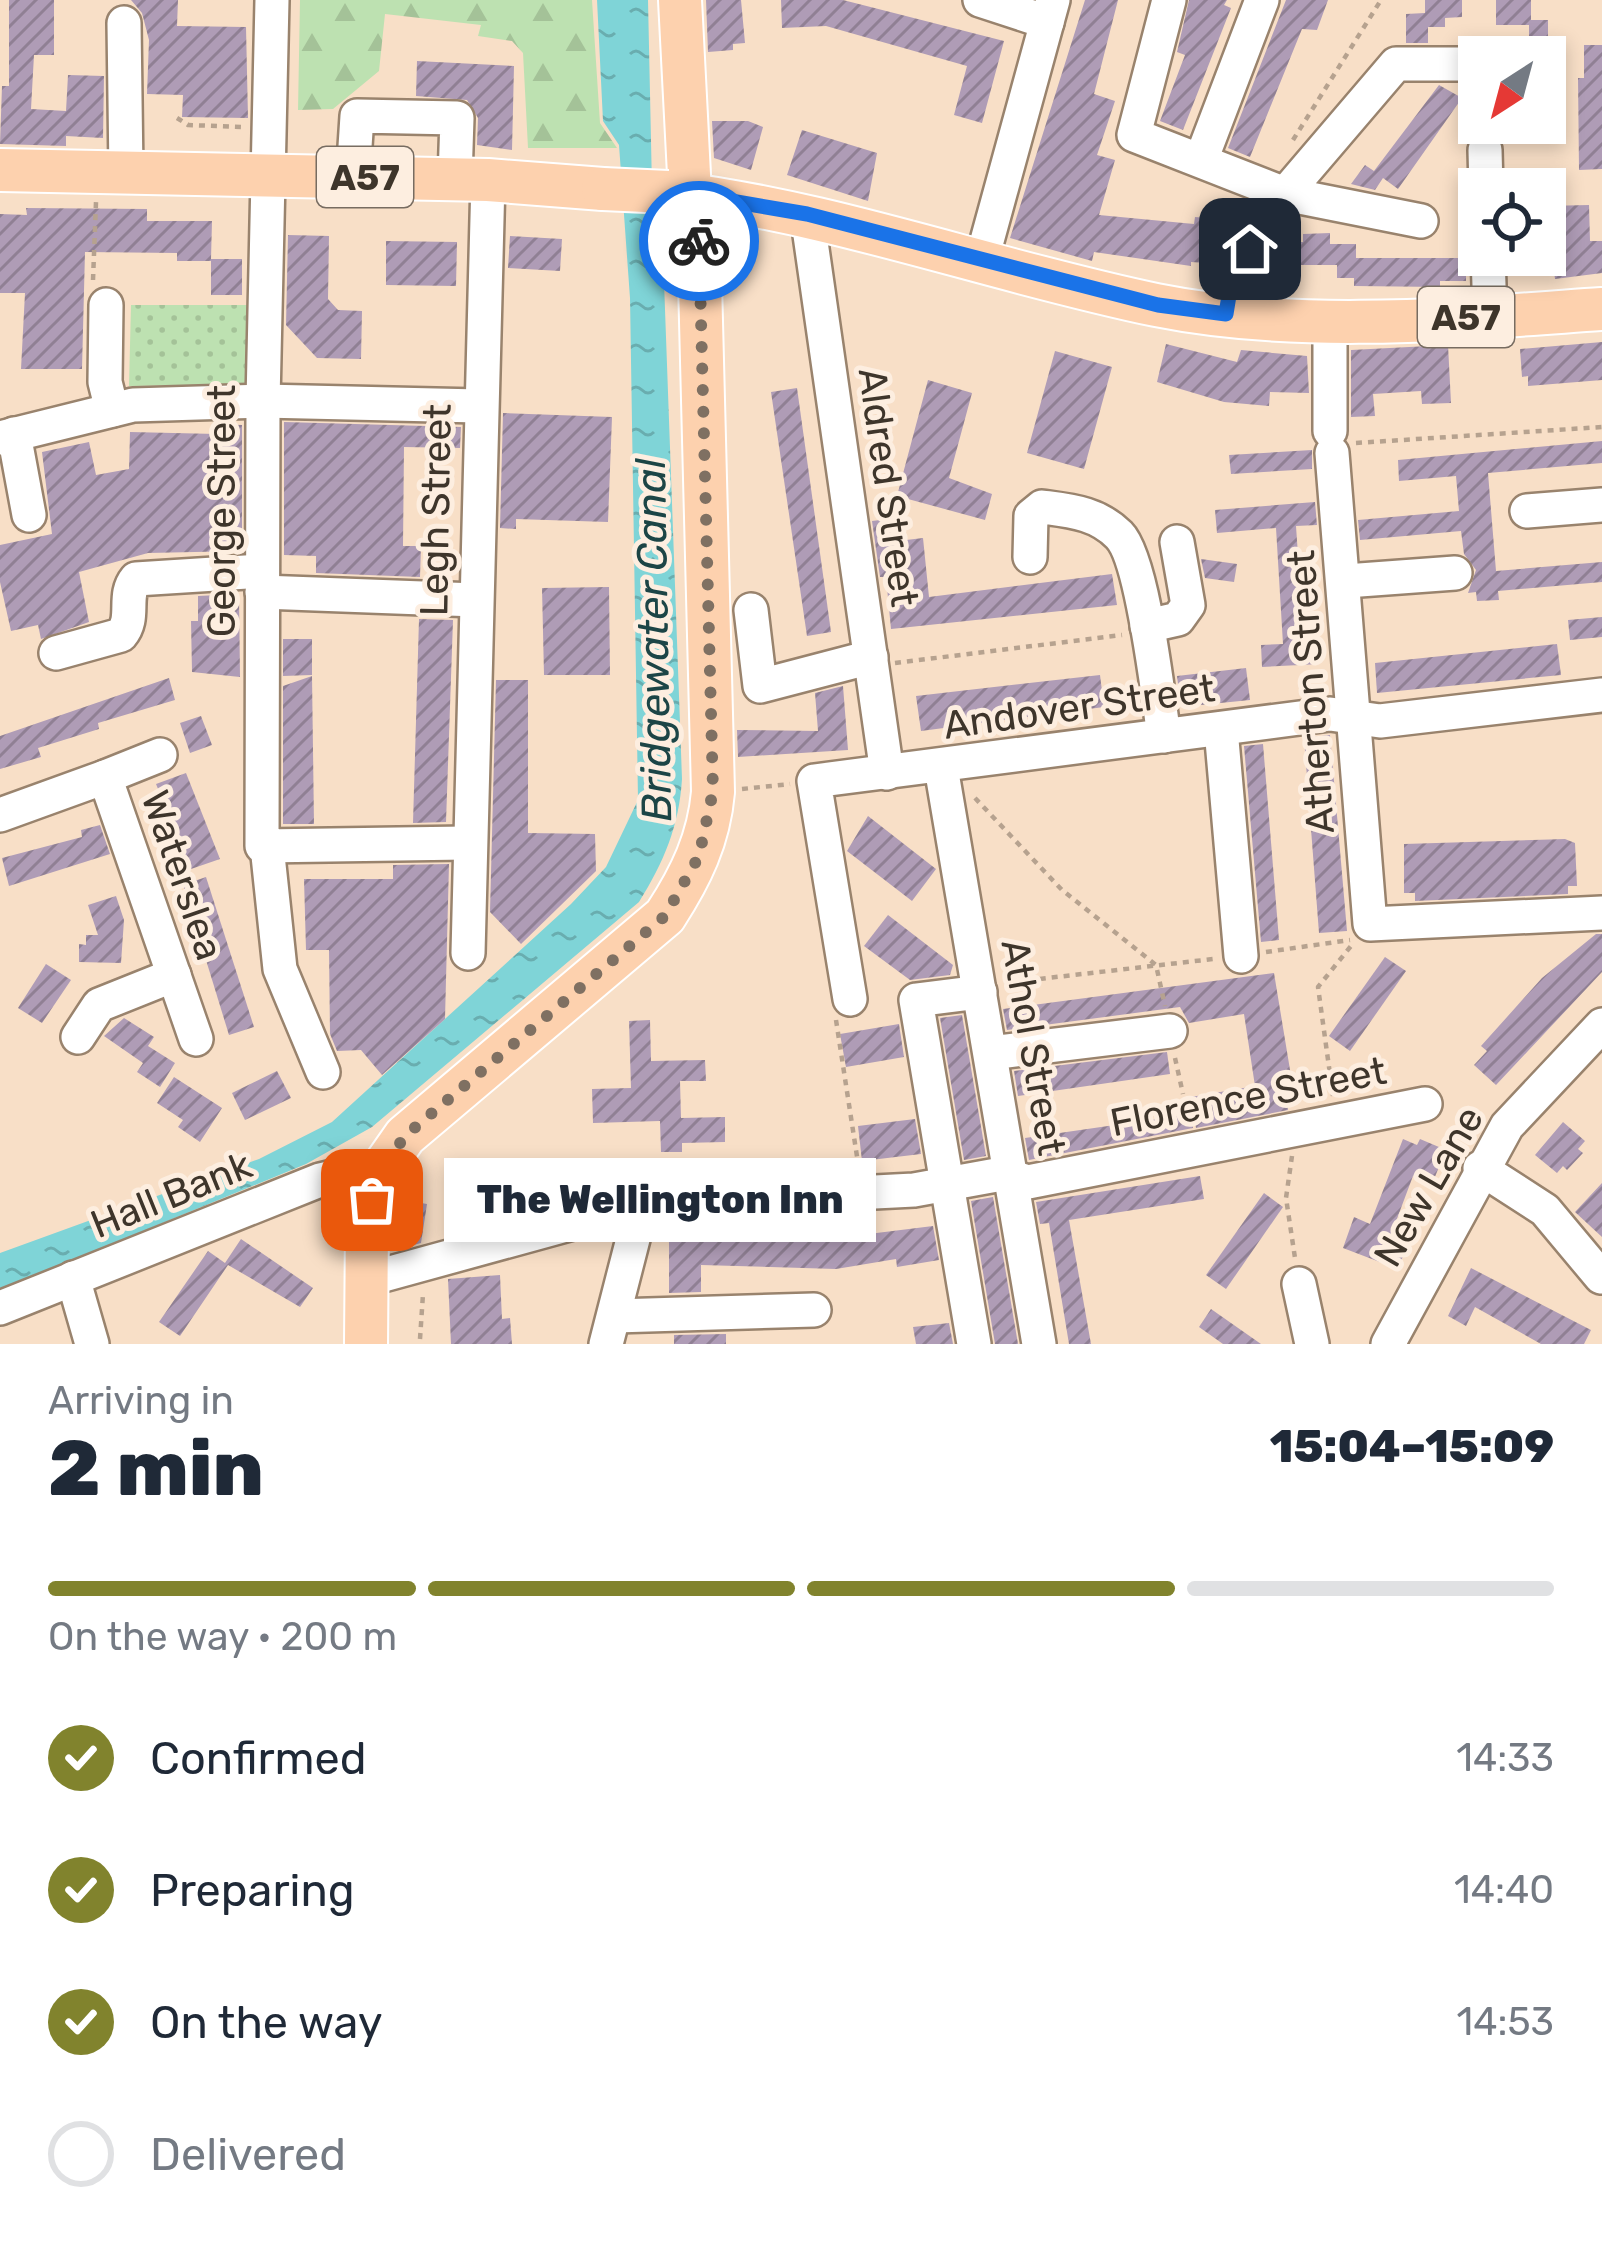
<!DOCTYPE html>
<html lang="en">
<head>
<meta charset="utf-8">
<style>
	body { margin:0; font-family:Rubik,sans-serif; background:#f6f6f7; color:#1f2937; height:100vh; display:flex; flex-direction:column; font-size:45px; white-space:nowrap }
	* { box-sizing:border-box; margin:0 }
	p { font-size:39px; color:#747a83 }
	.icon { flex:none; width:66px; height:66px; fill:none; stroke:currentColor; stroke-width:2; stroke-linecap:round; stroke-linejoin:round }
	.map { position:relative; height:1344px; overflow:hidden }
	.drawer { display:flex; flex-direction:column; background:#fff; flex:1 }
	.drawer>* { flex:none }
	.needle { width:78px; rotate:216deg }
	.buttons { position:absolute; left:1458px; top:36px; display:grid; gap:24px }
	.buttons a { display:grid; place-items:center; width:108px; height:108px; border-radius:0px; background:#fff; box-shadow:0 6px 18px #0003; font-size:60px }
	.pin { position:absolute; display:grid; place-items:center; width:102px; height:102px; color:#fff; margin:-51px; border-radius:24px; box-shadow:0 6px 18px #0006 }
	.courier { position:absolute; display:grid; place-items:center; width:120px; height:120px; margin:-60px; border:9px solid #1a73e8; border-radius:50%; background:#fff; color:#222; box-shadow:0 3px 15px #0007 }
	.bubble { position:absolute; height:84px; border-radius:0px; background:#fff; box-shadow:0 6px 18px #0003; font-size:39px; font-weight:800; line-height:84px; text-align:center }
	.headline em { font-style:normal; font-weight:800 }
	.headline div { display:flex; flex-direction:column-reverse }
	.headline { display:flex; align-items:center; justify-content:space-between; height:204px; padding:0 48px }
	h1 { font-size:78px; font-weight:800; line-height:90px }
	.bar { display:grid; grid-template-columns:repeat(4,1fr); gap:18px 12px; align-content:center; height:144px; padding:0 48px }
	.bar i { height:15px; border-radius:9px; background:#e0e1e3 }
	.bar .on { background:#81832d }
	.bar p { grid-column:span 4 }
	ol { padding:0 48px; list-style:none }
	li { display:flex; align-items:center; gap:36px; height:132px }
	li p { margin-inline-start:auto }
	li .icon { padding:12px; border-radius:50%; background:#81832d; color:#fff; stroke-width:4 }
	li:last-child { color:#747a83 }
	li i { width:66px; height:66px; border:6px solid #e0e1e3; border-radius:50% }
	.map>svg:first-child { display:block }
</style>
</head>
<body>
<div class="map">
<svg width="1602" height="1344" viewBox="0 0 1602 1344">
	<defs>
		<pattern id="grass-dots" width="8" height="8" patternUnits="userSpaceOnUse" patternTransform="scale(3)"><rect width="8" height="8" fill="#bde1b1"/><path d="M2 2h.1M6 6h.1" fill="none" stroke="#a4c298" stroke-width="1.8" stroke-linecap="round"/></pattern>
		<pattern id="forest-firs" width="22" height="20" patternUnits="userSpaceOnUse" patternTransform="scale(3)"><rect width="22" height="20" fill="#bde1b1"/><path d="M5 1l3.5 6h-7zM16 11l3.5 6h-7z" fill="#a4c298"/></pattern>
		<pattern id="water-ripples" width="26" height="14" patternUnits="userSpaceOnUse" patternTransform="scale(3)"><rect width="26" height="14" fill="#7fd4d7"/><path d="M2 4q2-2 4 0t4 0M15 11q2-2 4 0t4 0" fill="none" stroke="#69adaf"/></pattern>
		<pattern id="building-hatch" width="6" height="6" patternUnits="userSpaceOnUse" patternTransform="scale(3)"><rect width="6" height="6" fill="#af9cb6"/><path d="M-1 1l2-2M0 6l6-6M5 7l2-2" fill="none" stroke="#908094"/></pattern>
	</defs>
	<rect width="100%" height="100%" fill="#f8dfc7"/>
	<polygon fill="url(#grass-dots)" points="131,305 251,305 246,385 129,386"/>
	<polygon fill="url(#forest-firs)" points="300,0 592,0 600,123 617,148 528,148 523,53 512,41 478,36 481,25 385,14 379,71 333,109 298,110"/>
	<path fill="url(#water-ripples)" d="M597 0H648L653 234 663 254 682 779C679 826 664 862 639 902L372 1127 306 1164 0 1290V1253L259 1159 332 1122 571 904 606 867 638 800 630 298 619 145 603 121Z"/>
	<g fill="url(#building-hatch)">
		<polygon points="9,0 54,0 54,55 34,55 31,109 66,111 68,75 104,76 103,138 66,136 66,146 0,144 2,86 9,86"/>
		<polygon points="131,0 178,0 177,26 246,27 248,118 182,117 183,95 147,94 149,40 142,13"/>
		<polygon points="706,0 741,0 745,43 733,44 733,50 708,52"/>
		<polygon points="781,0 843,0 1004,41 982,123 954,115 967,66 826,26 782,28"/>
		<polygon points="1085,0 1118,0 1094,94 1115,101 1097,155 1115,160 1099,215 1194,224 1195,217 1220,219 1217,256 1207,255 1206,263 1191,262 1191,266 1094,252 1092,261 1010,238"/>
		<polygon points="1189,0 1227,0 1224,5 1231,8 1183,130 1160,121 1185,55 1177,52"/>
		<polygon points="1286,0 1328,0 1317,30 1302,29 1250,157 1228,148"/>
		<polygon points="1425,0 1462,0 1462,17 1445,18 1445,27 1428,27 1428,43 1406,43 1406,14 1425,13"/>
		<polygon points="1496,0 1531,0 1531,20 1548,20 1548,48 1529,48 1529,25 1496,25"/>
		<polygon points="1584,45 1602,45 1602,169 1579,170 1578,78 1584,78"/>
		<polygon points="417,61 514,66 512,150 477,145 478,118 467,100 416,96"/>
		<polygon points="1439,85 1462,98 1398,189 1383,178 1375,190 1351,184 1365,165 1374,171"/>
		<polygon points="712,121 748,121 763,127 751,170 714,158"/>
		<polygon points="802,130 877,153 868,201 787,175"/>
		<polygon points="1589,205 1590,241 1602,241 1602,273 1555,279 1554,271 1510,272 1509,255 1545,255 1545,206"/>
		<polygon points="26,208 147,209 147,221 212,221 211,259 242,259 242,295 211,295 211,261 177,261 177,253 85,252 82,369 21,369 25,293 0,293 0,214 27,215"/>
		<polygon points="1330,233 1330,244 1356,244 1356,258 1466,258 1466,281 1440,281 1440,287 1354,286 1354,278 1337,278 1337,265 1280,265 1280,242 1303,242 1303,234"/>
		<polygon points="288,235 329,236 328,299 338,310 362,311 361,359 317,358 286,325"/>
		<polygon points="510,236 562,239 560,271 508,268"/>
		<polygon points="386,241 457,242 456,286 386,285"/>
		<polygon points="1602,342 1602,380 1528,386 1528,376 1522,377 1520,349"/>
		<polygon points="1166,344 1237,362 1241,350 1307,356 1309,393 1270,392 1269,406 1224,402 1157,382"/>
		<polygon points="1448,345 1451,403 1422,404 1421,391 1373,394 1375,416 1351,417 1351,350"/>
		<polygon points="1055,351 1112,367 1084,469 1027,453"/>
		<polygon points="928,380 972,393 949,478 992,494 985,520 897,496"/>
		<polygon points="797,388 831,632 807,636 771,392"/>
		<polygon points="503,413 612,417 608,522 516,519 516,529 500,528"/>
		<polygon points="284,422 461,427 460,448 404,447 403,546 421,546 420,577 316,573 316,556 284,555"/>
		<polygon points="217,424 242,425 242,551 148,553 79,572 89,622 41,639 38,625 11,631 0,582 0,545 52,534 42,452 89,442 96,475 129,469 130,432 217,434"/>
		<polygon points="1602,441 1602,463 1488,473 1496,571 1602,562 1602,582 1498,591 1499,600 1477,601 1476,592 1468,593 1476,570 1464,554 1461,531 1360,540 1358,520 1459,511 1456,476 1399,481 1398,460"/>
		<polygon points="1312,450 1312,469 1231,474 1229,455"/>
		<polygon points="1315,502 1317,525 1296,526 1304,643 1318,642 1319,664 1262,667 1261,645 1283,644 1276,528 1217,533 1215,510"/>
		<polygon points="904,517 906,540 923,538 929,597 1112,574 1117,605 891,629 886,577 880,577 872,521"/>
		<polygon points="1201,559 1237,564 1234,582 1205,578"/>
		<polygon points="609,587 610,675 544,675 542,588"/>
		<polygon points="239,594 240,677 192,672 191,621 198,621 198,596"/>
		<polygon points="1602,617 1602,637 1570,640 1568,620"/>
		<polygon points="419,619 453,620 446,822 413,823"/>
		<polygon points="283,639 312,639 312,675 283,676"/>
		<polygon points="1557,644 1561,675 1377,693 1375,663"/>
		<polygon points="1246,668 1250,700 1181,707 1177,676"/>
		<polygon points="1100,675 1104,707 921,731 916,696"/>
		<polygon points="312,676 314,824 283,824 283,686"/>
		<polygon points="169,678 175,700 98,723 99,729 38,748 41,757 0,769 0,736"/>
		<polygon points="496,680 528,680 528,833 595,834 596,871 521,944 490,912"/>
		<polygon points="843,686 848,750 738,757 737,730 818,731 815,693"/>
		<polygon points="201,716 212,745 190,753 180,723"/>
		<polygon points="1330,735 1347,931 1319,933 1304,738"/>
		<polygon points="1263,744 1279,940 1261,942 1244,746"/>
		<polygon points="186,773 220,859 191,869 156,784"/>
		<polygon points="868,816 936,869 912,901 847,851"/>
		<polygon points="100,825 110,854 9,886 2,858 82,837 81,830"/>
		<polygon points="1565,839 1575,843 1577,886 1568,886 1568,894 1415,901 1415,893 1404,893 1404,844"/>
		<polygon points="449,864 445,1019 382,1075 361,1050 337,1051 330,1034 329,950 306,950 304,879 393,879 393,865"/>
		<polygon points="206,877 254,1027 229,1035 183,885"/>
		<polygon points="116,896 124,920 121,963 79,962 79,944 86,945 86,935 98,935 88,905"/>
		<polygon points="888,915 953,965 950,975 910,980 864,946"/>
		<polygon points="1596,934 1602,934 1602,972 1496,1085 1474,1065 1487,1051 1481,1046 1542,978"/>
		<polygon points="1385,957 1406,971 1350,1051 1329,1036"/>
		<polygon points="46,964 71,980 42,1023 18,1008"/>
		<polygon points="1274,973 1294,1094 1286,1096 1288,1110 1196,1128 1191,1097 1255,1086 1244,1014 1189,1023 1180,1007 1007,1030 1003,1009"/>
		<polygon points="962,1015 986,1156 964,1160 940,1018"/>
		<polygon points="124,1018 154,1037 148,1046 175,1063 160,1087 137,1072 143,1063 104,1036"/>
		<polygon points="650,1020 651,1061 705,1060 706,1081 680,1081 681,1118 725,1117 725,1142 682,1143 682,1152 661,1152 660,1121 593,1123 592,1089 631,1088 629,1021"/>
		<polygon points="899,1024 904,1057 846,1067 840,1034"/>
		<polygon points="1167,1052 1170,1074 1018,1096 1014,1071"/>
		<polygon points="277,1071 291,1098 245,1120 232,1093"/>
		<polygon points="174,1077 222,1108 200,1142 178,1127 183,1120 157,1103"/>
		<polygon points="1191,1114 1193,1128 1029,1160 1025,1138"/>
		<polygon points="915,1119 921,1154 862,1161 858,1126"/>
		<polygon points="1563,1122 1585,1141 1578,1149 1583,1153 1567,1170 1563,1166 1557,1173 1535,1155"/>
		<polygon points="1403,1139 1417,1145 1420,1139 1446,1150 1432,1184 1413,1176 1392,1232 1410,1238 1398,1269 1343,1248 1354,1217 1370,1224"/>
		<polygon points="550,1173 558,1200 478,1223 470,1196"/>
		<polygon points="1200,1176 1204,1199 1069,1220 1091,1344 1069,1344 1049,1223 1040,1224 1036,1202"/>
		<polygon points="1602,1183 1602,1237 1575,1212"/>
		<polygon points="1264,1193 1283,1207 1226,1289 1206,1275"/>
		<polygon points="993,1197 1018,1344 995,1344 971,1201"/>
		<polygon points="398,1199 427,1204 421,1243 395,1250"/>
		<polygon points="701,1222 701,1235 804,1235 804,1242 933,1226 939,1260 897,1267 896,1259 836,1269 701,1265 701,1292 669,1293 669,1224"/>
		<polygon points="241,1239 313,1288 300,1307 228,1265 180,1336 159,1322 208,1251 225,1263"/>
		<polygon points="1471,1268 1591,1330 1584,1344 1541,1344 1475,1307 1466,1326 1448,1316"/>
		<polygon points="500,1275 502,1319 510,1318 512,1344 451,1344 448,1279"/>
		<polygon points="1211,1309 1261,1344 1223,1344 1199,1327"/>
		<polygon points="949,1323 953,1344 916,1344 913,1327"/>
		<polygon points="726,1334 726,1344 674,1344 674,1335"/>
	</g>
	<g fill="none" stroke-linecap="round" stroke-linejoin="round">
		<defs>
			<g id="minor">
				<polyline points="272,0 263,401 262,846 466,843"/>
				<polyline points="980,0 1047,22"/>
				<polyline points="1169,0 1134,135 1285,194 1232,276 1226,314"/>
				<polyline points="124,23 126,174"/>
				<polyline points="1485,150 1486,189"/>
				<polyline points="1201,160 1262,0"/>
				<polyline points="353,177 357,116 457,118 455,179"/>
				<polyline points="807,214 887,773"/>
				<polyline points="1421,221 1285,194 1396,64 1479,64"/>
				<polyline points="1488,255 1490,316"/>
				<polyline points="982,259 1053,0"/>
				<polyline points="106,305 105,382 112,410"/>
				<polyline points="1330,318 1330,431"/>
				<polyline points="14,434 29,515"/>
				<polyline points="0,438 133,405 263,401 479,406"/>
				<polyline points="1332,453 1370,924 1602,913"/>
				<polyline points="1527,511 1602,505"/>
				<path d="M1030 557 1031 516 1042 507C1072 511 1097 513 1119 535 1143 559 1158 697 1164 736"/>
				<polyline points="1346,581 1455,573"/>
				<polyline points="262,592 476,600"/>
				<polyline points="751,610 760,686 871,657"/>
				<polyline points="1147,626 1178,619 1188,605 1177,542"/>
				<path d="M56 653 121 635C136 618 122 596 136 579L262 571"/>
				<polyline points="1221,729 1241,956"/>
				<polyline points="941,767 1039,1344"/>
				<polyline points="105,777 160,755"/>
				<polyline points="0,815 105,777 196,1039"/>
				<polyline points="267,846 280,969 323,1072"/>
				<polyline points="468,953 488,180"/>
				<polyline points="850,999 814,781 1330,714 1380,721 1602,695"/>
				<polyline points="78,1037 99,1005 174,975"/>
				<polyline points="991,1053 1170,1031"/>
				<polyline points="1480,1168 1545,1210 1601,1277"/>
				<polyline points="73,1278 92,1344"/>
				<polyline points="365,1280 642,1204 914,1190 1002,1174 1028,1182 1425,1104"/>
				<polyline points="1299,1284 1312,1344"/>
				<polyline points="0,1308 320,1180 354,1172 377,1176"/>
				<polyline points="615,1316 814,1310"/>
				<polyline points="606,1344 642,1204"/>
				<polyline points="974,1344 916,1000 980,992"/>
				<polyline points="1388,1344 1507,1126 1602,1025"/>
			</g>
			<g id="major">
				<polyline points="0,170 488,180 603,189"/>
				<path d="M668 192C835 212 992 271 1156 305 1300 334 1457 319 1602 309"/>
				<path d="M366 1344 367 1224 377 1176 405 1136 665 916C691 876 709 839 713 792L699 243 690 194 680 0"/>
			</g>
		</defs>
		<use href="#minor" stroke="#99836d" stroke-width="38"/>
		<use href="#major" stroke="#fff" stroke-width="46"/>
		<g stroke="#b6a28f" stroke-width="4.5" stroke-dasharray="6 6" stroke-linecap="butt">
			<polyline points="177,118 188,125 243,127"/>
			<polyline points="1293,140 1381,0"/>
			<polyline points="93,280 96,202"/>
			<polyline points="1356,443 1602,427"/>
			<polyline points="895,663 1122,635"/>
			<polyline points="742,789 790,784"/>
			<polyline points="975,798 1062,890 1156,965 1165,1006"/>
			<polyline points="1266,952 1350,940"/>
			<polyline points="1004,983 1213,959"/>
			<polyline points="836,1020 858,1163"/>
			<polyline points="1175,1058 1183,1094"/>
			<polyline points="1333,1096 1318,987 1351,946"/>
			<polyline points="1292,1156 1286,1198 1295,1258"/>
			<polyline points="420,1339 423,1294"/>
		</g>
		<use href="#minor" stroke="#fff" stroke-width="33"/>
		<use href="#major" stroke="#fdd1ae" stroke-width="42"/>
		<defs>
			<polyline id="major-bridge" points="603,189 668,192"/>
		</defs>
		<use href="#major-bridge" stroke="#fff" stroke-width="46" stroke-linecap="butt"/>
		<use href="#major-bridge" stroke="#fdd1ae" stroke-width="42"/>
	</g>
	<g fill="none" stroke-linecap="round" stroke-linejoin="round">
		<polyline stroke="#7f7062" stroke-width="12" stroke-dasharray="0 21.6" points="372,1200 377,1176 405,1136 665,916 699,856 713,791 699,241"/>
		<polyline stroke="#1a73e8" stroke-width="15" points="699,241 690,194 807,214 1158,305 1226,314 1232,277 1250,249"/>
	</g>
	<g text-anchor="middle" stroke-width="10" stroke-linejoin="round" paint-order="stroke">
		<g fill="#fdeee0" stroke="#776c61" stroke-width="3">
			<rect x="317" y="147" width="96" height="60" rx="9"/>
			<rect x="1418" y="287" width="96" height="60" rx="9"/>
		</g>
		<g font-size="36" font-weight="bold" fill="#3e352b">
			<text x="365" y="190">A57</text>
			<text x="1466" y="330">A57</text>
		</g>
		<g font-size="39" fill="#3e352b" stroke="#fdeee0">
			<text transform="translate(889 487) rotate(82)" y="14">Aldred Street</text>
			<text transform="translate(435 510) rotate(-89)" y="14">Legh Street</text>
			<text transform="translate(221 511) rotate(-90)" y="14">George Street</text>
			<text transform="translate(1310 692) rotate(-94)" y="14">Atherton Street</text>
			<text transform="translate(1079 706) rotate(-8)" y="14">Andover Street</text>
			<text transform="translate(183 875) rotate(71)" y="14">Waterslea</text>
			<text transform="translate(1034 1047) rotate(80)" y="14">Athol Street</text>
			<text transform="translate(1248 1096) rotate(-11)" y="14">Florence Street</text>
			<text transform="translate(1428 1186) rotate(-60)" y="14">New Lane</text>
			<text transform="translate(171 1194) rotate(-22)" y="14">Hall Bank</text>
		</g>
		<g font-size="42" font-style="italic" fill="#1c4546" stroke="#fdeee0">
			<text transform="translate(653 640) rotate(-91)" y="15">Bridgewater Canal</text>
		</g>
	</g>
</svg>
<div class="buttons">
<a><svg class="needle" viewBox="-14 -14 28 28"><path d="M0-13l5 13h-10z" fill="#e53935"/><path d="M0 13l5-13h-10z" fill="#747a83"/></svg></a>
<a><svg class="icon" aria-label="locate" viewBox="0 0 24 24"><circle cx="12" cy="12" r="6"/><path d="M12 2v4M12 18v4M2 12h4M18 12h4"/></svg></a>
</div>
<div class="pin" style="left:372px;top:1200px;background:#ea580c"><svg class="icon" aria-label="bag" viewBox="0 0 24 24"><path d="M5 8h14l-1 12H6zM9 8a3 3 0 0 1 6 0"/></svg></div>
<div class="pin" style="left:1250px;top:249px;background:#1f2937"><svg class="icon" aria-label="home" viewBox="0 0 24 24"><path d="M3 11l9-7 9 7M6 9v11h12V9"/></svg></div>
<div class="courier" style="left:699px;top:241px"><svg class="icon" aria-label="bike" viewBox="0 0 24 24"><circle cx="6" cy="16" r="4"/><circle cx="18" cy="16" r="4"/><path d="M6 16l4-8h5l3 8M10 8l3 8H6M13 5h3"/></svg></div>
<div class="bubble" style="left:444px;top:1158px;width:432px">The Wellington Inn</div>
</div>
<section class="drawer">
<div class="headline"><div><h1>2 min</h1><p>Arriving in</p></div><em>15:04–15:09</em></div>
<div class="bar"><i class="on"></i><i class="on"></i><i class="on"></i><i></i><p>On the way · 200 m</p></div>
<ol>
<li><svg class="icon" aria-label="check" viewBox="0 0 24 24"><path d="M5 12l5 5 9-10"/></svg>Confirmed<p>14:33</p></li>
<li><svg class="icon" aria-label="check" viewBox="0 0 24 24"><path d="M5 12l5 5 9-10"/></svg>Preparing<p>14:40</p></li>
<li><svg class="icon" aria-label="check" viewBox="0 0 24 24"><path d="M5 12l5 5 9-10"/></svg>On the way<p>14:53</p></li>
<li><i></i>Delivered</li>
</ol>
</section>
</body>
</html>
